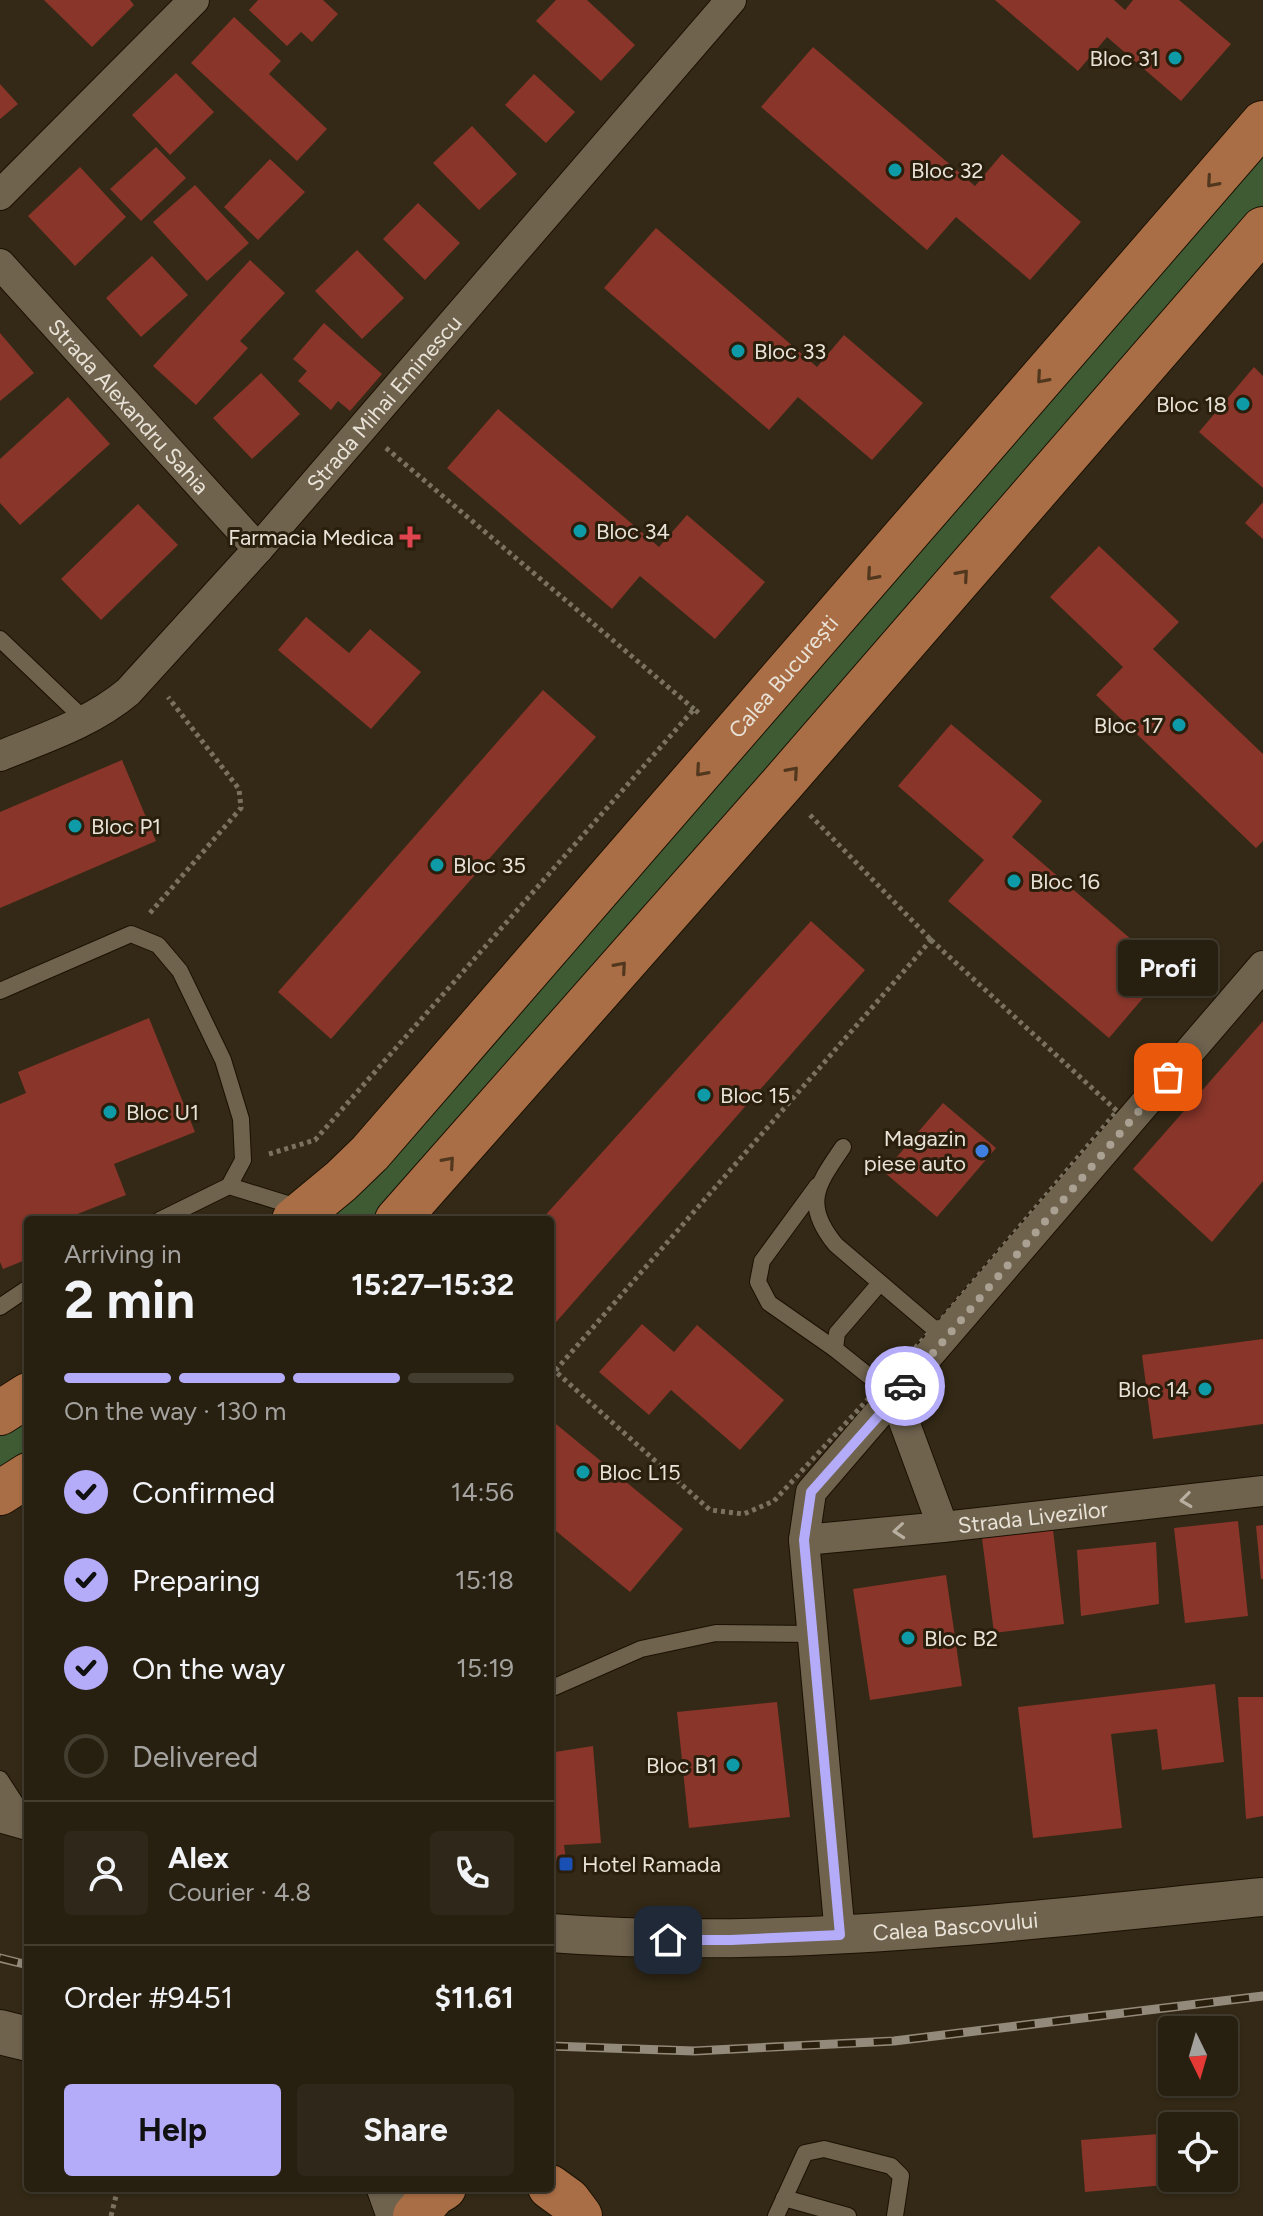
<!DOCTYPE html>
<html lang="en">
<head>
<meta charset="utf-8">
<style>
	body { margin:0; font-family:Figtree,sans-serif; background:#2f2719; color:#f1f3f6; height:100vh; display:flex; flex-direction:column; font-size:30px; white-space:nowrap }
	* { box-sizing:border-box; margin:0 }
	p { font-size:26px; color:#a4a29f }
	.icon { flex:none; width:44px; height:44px; fill:none; stroke:currentColor; stroke-width:2; stroke-linecap:round; stroke-linejoin:round }
	.map { position:relative; flex:1; overflow:hidden }
	.drawer { position:absolute; left:24px; top:1216px; width:530px; height:976px; display:flex; flex-direction:column; background:#271f10; border-radius:8px; box-shadow:0 2px 6px #0004,0 0 0 2px #433d30 }
	.drawer>* { flex:none }
	.needle { width:52px; rotate:175deg }
	.fabs { position:absolute; left:1158px; top:2016px; display:grid; gap:16px }
	.fabs a { display:grid; place-items:center; width:80px; height:80px; border-radius:8px; background:#271f10; box-shadow:0 2px 6px #0004,0 0 0 2px #433d30; font-size:40px }
	.pin { position:absolute; display:grid; place-items:center; width:68px; height:68px; color:#fff; margin:-34px; border-radius:16px; box-shadow:0 4px 12px #0006 }
	.courier { position:absolute; display:grid; place-items:center; width:80px; height:80px; margin:-40px; border:6px solid #b4acf9; border-radius:50%; background:#fff; color:#222; box-shadow:0 2px 10px #0007 }
	.bubble { position:absolute; height:56px; border-radius:8px; background:#271f10; box-shadow:0 2px 6px #0004,0 0 0 2px #433d30; font-size:26px; font-weight:700; line-height:56px; text-align:center }
	.overview em { font-style:normal; font-weight:700 }
	.overview div { display:flex; flex-direction:column-reverse }
	.overview { display:flex; align-items:center; justify-content:space-between; height:136px; padding:0 40px }
	h1 { font-size:52px; font-weight:700; line-height:60px }
	.bar { display:grid; grid-template-columns:repeat(4,1fr); gap:12px 8px; align-content:center; height:96px; padding:0 40px }
	.bar i { height:10px; border-radius:6px; background:#433d30 }
	.bar .on { background:#b4acf9 }
	.bar p { grid-column:span 4 }
	.line { display:flex; align-items:center; gap:20px; padding:0 40px; border-top:2px solid #433d30 }
	.line div { flex:1 }
	.round { display:grid; place-items:center; flex:none; width:84px; height:84px; border-radius:8px; background:#2f2719 }
	ol { padding:0 40px; list-style:none }
	li { display:flex; align-items:center; gap:24px; height:88px }
	li p { margin-inline-start:auto }
	li .icon { padding:8px; border-radius:50%; background:#b4acf9; color:#111; stroke-width:4 }
	li:last-child { color:#a4a29f }
	li i { width:44px; height:44px; border:4px solid #433d30; border-radius:50% }
	.cta { display:flex; gap:16px; margin-top:auto; padding:16px 40px }
	.cta a { flex:1; height:92px; border-radius:8px; background:#b4acf9; color:#111; font-size:32px; font-weight:700; line-height:92px; text-align:center }
	.cta a+a { background:#2f2719; color:#f1f3f6 }
	.map>svg:first-child { display:block }
</style>
</head>
<body>
<div class="map">
<svg width="1263" height="2216" viewBox="0 0 1263 2216">
	<rect width="100%" height="100%" fill="#342916"/>
	<g fill="#3e5b34">
		<polygon points="1263,122 1263,229 397,1220 294,1220"/>
		<polygon points="28,1394 28,1475 0,1493 0,1412"/>
	</g>
	<g fill="#89352a">
		<polygon points="44,0 130,0 134,5 92,47"/>
		<polygon points="258,0 323,0 338,14 312,42 301,32 287,46 249,10"/>
		<polygon points="556,0 587,0 635,45 601,81 536,21"/>
		<polygon points="995,0 1114,0 1125,10 1133,0 1179,0 1231,44 1181,101 1107,37 1078,71"/>
		<polygon points="234,17 281,61 269,74 327,129 297,161 191,63"/>
		<polygon points="813,47 975,186 1002,154 1081,222 1030,280 956,217 927,250 761,107"/>
		<polygon points="176,73 214,112 170,155 132,115"/>
		<polygon points="534,74 575,112 546,143 505,105"/>
		<polygon points="0,84 18,104 0,119"/>
		<polygon points="472,126 517,174 479,210 433,163"/>
		<polygon points="156,147 186,178 141,221 110,189"/>
		<polygon points="270,159 305,192 258,240 224,207"/>
		<polygon points="80,167 126,217 75,266 28,216"/>
		<polygon points="195,185 249,243 207,281 153,222"/>
		<polygon points="418,203 460,243 425,280 383,239"/>
		<polygon points="656,228 817,367 844,335 923,403 872,460 798,397 769,430 604,288"/>
		<polygon points="357,250 404,298 362,339 315,291"/>
		<polygon points="152,256 188,295 141,337 106,298"/>
		<polygon points="250,260 285,293 240,341 248,348 196,405 153,366"/>
		<polygon points="324,323 382,374 350,411 338,401 331,410 298,381 307,371 293,359"/>
		<polygon points="0,333 34,373 0,401"/>
		<polygon points="1254,367 1263,376 1263,488 1199,432"/>
		<polygon points="261,373 300,414 252,459 213,418"/>
		<polygon points="68,397 110,444 20,525 0,503 0,459"/>
		<polygon points="498,409 659,547 687,515 765,582 715,639 640,576 612,609 447,468"/>
		<polygon points="1263,502 1263,539 1245,523"/>
		<polygon points="138,504 178,545 101,620 61,579"/>
		<polygon points="1099,546 1179,622 1153,649 1263,754 1263,841 1256,848 1096,695 1123,667 1050,597"/>
		<polygon points="306,617 349,653 370,629 421,672 371,729 278,650"/>
		<polygon points="543,690 596,737 331,1039 278,992"/>
		<polygon points="951,724 1042,801 1012,837 1167,970 1109,1038 948,901 984,860 898,786"/>
		<polygon points="122,760 156,841 0,908 0,812"/>
		<polygon points="811,921 865,970 550,1329 550,1220 541,1220"/>
		<polygon points="149,1018 195,1132 114,1164 126,1195 62,1220 28,1220 28,1259 3,1269 0,1262 0,1104 26,1093 18,1072"/>
		<polygon points="1263,1021 1263,1181 1212,1242 1133,1169"/>
		<polygon points="943,1103 996,1148 937,1217 884,1172"/>
		<polygon points="642,1324 674,1352 697,1325 784,1400 740,1450 671,1390 649,1415 599,1372"/>
		<polygon points="1263,1339 1263,1424 1153,1439 1142,1355"/>
		<polygon points="550,1419 683,1529 630,1592 550,1526"/>
		<polygon points="1052,1521 1064,1624 994,1633 981,1530"/>
		<polygon points="1238,1521 1248,1616 1185,1623 1174,1528"/>
		<polygon points="1263,1525 1263,1579 1261,1579 1256,1526"/>
		<polygon points="1156,1542 1159,1604 1081,1616 1077,1550"/>
		<polygon points="946,1575 962,1686 870,1700 853,1589"/>
		<polygon points="1215,1684 1224,1762 1162,1770 1157,1729 1111,1734 1122,1828 1033,1838 1018,1707"/>
		<polygon points="1238,1697 1263,1697 1263,1816 1246,1819"/>
		<polygon points="777,1702 790,1817 689,1828 677,1712"/>
		<polygon points="553,1738 555,1752 593,1746 601,1843 564,1845 566,1860 550,1861 550,1739"/>
		<polygon points="1172,2133 1172,2178 1188,2178 1188,2183 1085,2192 1081,2140"/>
	</g>
	<g fill="none" stroke-linecap="round" stroke-linejoin="round">
		<defs>
			<g id="service">
				<polyline points="0,639 85,720"/>
				<polyline points="0,991 131,934 158,945 180,971 223,1060 241,1119 243,1160 229,1186 160,1220"/>
				<path d="M843 1147C817 1185 802 1204 836 1245L945 1338"/>
				<polyline points="229,1186 300,1208"/>
				<polyline points="817,1186 762,1261 758,1282 769,1303 835,1349"/>
				<polyline points="880,1283 837,1333 835,1349 895,1397"/>
				<polyline points="0,1307 28,1288"/>
				<polyline points="550,1689 641,1649 716,1633 812,1634"/>
				<polyline points="0,1779 22,1813"/>
				<polyline points="784,2198 848,2216"/>
				<polyline points="776,2216 805,2153 824,2149 891,2166 901,2176 895,2216"/>
			</g>
			<g id="minor">
				<polyline points="0,195 194,0"/>
				<path id="s1" d="M0 264 258 549"/>
				<path id="s2" d="M0 756C44 738 91 723 128 692L258 549 731 0"/>
				<polyline points="895,1397 943,1527"/>
				<path id="s3" d="M804 1540 943 1527 1263 1491"/>
				<polyline points="840,1935 804,1540 811,1492 1263,966"/>
			</g>
			<g id="tertiary">
				<polyline points="0,1813 28,1821"/>
				<path id="s4" d="M550 1933C787 1951 1027 1920 1263 1897"/>
			</g>
			<g id="secondary">
				<polyline points="0,2032 28,2039"/>
				<polyline points="389,2188 399,2216"/>
			</g>
			<g id="primary">
				<path id="s5" d="M294 1220 341 1181 370 1153 1263 123"/>
				<polyline points="397,1220 781,785 1263,229"/>
				<polyline points="0,1413 28,1395"/>
				<polyline points="0,1493 28,1475"/>
				<polyline points="550,2187 568,2200 580,2216"/>
				<polyline points="415,2216 434,2194 444,2188"/>
			</g>
		</defs>
		<use href="#service" stroke="#1b1102" stroke-width="18"/>
		<use href="#minor" stroke="#1b1102" stroke-width="32"/>
		<use href="#tertiary" stroke="#1b1102" stroke-width="40"/>
		<use href="#secondary" stroke="#1b1102" stroke-width="46"/>
		<use href="#primary" stroke="#1b1102" stroke-width="46"/>
		<g stroke="#7a7161" stroke-width="5" stroke-dasharray="4 4" stroke-linecap="butt">
			<polyline points="386,448 694,709"/>
			<polyline points="810,815 931,940"/>
			<polyline points="150,913 241,808 239,789 168,697"/>
			<polygon points="931,940 1117,1111 941,1320 774,1501 744,1514 710,1510 555,1371"/>
			<polyline points="269,1154 315,1140 694,709 700,714"/>
			<polyline points="111,2216 118,2188"/>
		</g>
		<use href="#service" stroke="#6f634e" stroke-width="16"/>
		<use href="#minor" stroke="#6f634e" stroke-width="30"/>
		<use href="#tertiary" stroke="#6f634e" stroke-width="38"/>
		<use href="#secondary" stroke="#6f634e" stroke-width="44"/>
		<use href="#primary" stroke="#a96e45" stroke-width="44"/>
		<defs>
			<g id="rail">
				<polyline points="0,1958 28,1965"/>
				<polyline points="550,2046 694,2051 894,2041 1263,1996"/>
			</g>
		</defs>
		<use href="#rail" stroke="#938a7b" stroke-width="9"/>
		<use href="#rail" stroke="#2a1f0d" stroke-width="6" stroke-dasharray="18" stroke-linecap="butt"/>
	</g>
	<defs><path id="oneway-chevron" d="M-2-3.5L2.5 0L-2 3.5" fill="none" stroke-width="1.6" stroke-linecap="round" stroke-linejoin="round" transform="scale(2)"/></defs>
	<g stroke="#50371e">
		<use href="#oneway-chevron" transform="translate(1212 182) rotate(131)"/>
		<use href="#oneway-chevron" transform="translate(1042 378) rotate(131)"/>
		<use href="#oneway-chevron" transform="translate(872 575) rotate(131)"/>
		<use href="#oneway-chevron" transform="translate(963 575) rotate(-49)"/>
		<use href="#oneway-chevron" transform="translate(701 771) rotate(131)"/>
		<use href="#oneway-chevron" transform="translate(793 772) rotate(-49)"/>
		<use href="#oneway-chevron" transform="translate(621 967) rotate(-49)"/>
		<use href="#oneway-chevron" transform="translate(449 1162) rotate(-49)"/>
	</g>
	<g stroke="#b8afa0">
		<use href="#oneway-chevron" transform="translate(1186 1500) rotate(173)"/>
		<use href="#oneway-chevron" transform="translate(899 1531) rotate(175)"/>
	</g>
	<g fill="none" stroke-linecap="round" stroke-linejoin="round">
		<polyline stroke="#aaa193" stroke-width="8" stroke-dasharray="0 14.4" points="905,1386 1168,1077"/>
		<polyline stroke="#b4acf9" stroke-width="10" points="668,1940 731,1940 840,1935 804,1540 811,1492 905,1386"/>
	</g>
	<g fill="#0f9aa8" stroke="#2a1f0d" stroke-width="3">
		<circle cx="1175" cy="58" r="8"/>
		<circle cx="895" cy="170" r="8"/>
		<circle cx="738" cy="351" r="8"/>
		<circle cx="1243" cy="404" r="8"/>
		<circle cx="580" cy="531" r="8"/>
		<circle cx="1179" cy="725" r="8"/>
		<circle cx="75" cy="826" r="8"/>
		<circle cx="437" cy="865" r="8"/>
		<circle cx="1014" cy="881" r="8"/>
		<circle cx="704" cy="1095" r="8"/>
		<circle cx="110" cy="1112" r="8"/>
		<circle cx="1205" cy="1389" r="8"/>
		<circle cx="583" cy="1472" r="8"/>
		<circle cx="908" cy="1638" r="8"/>
		<circle cx="733" cy="1765" r="8"/>
	</g>
	<path fill="#e0444e" stroke="#2a1f0d" stroke-width="3" d="M406 525h8v8h8v8h-8v8h-8v-8h-8v-8h8z"/>
	<circle fill="#3f7fe0" stroke="#2a1f0d" stroke-width="3" cx="982" cy="1151" r="8"/>
	<rect fill="#1a4fb4" stroke="#2a1f0d" stroke-width="3" x="558" y="1856" width="16" height="16" rx="4"/>
	<g text-anchor="middle" stroke-width="6" stroke-linejoin="round" paint-order="stroke">
		<g font-size="22" fill="#e9e2d7" stroke="#2a1f0d" text-anchor="start">
			<text x="1159" y="66" text-anchor="end">Bloc 31</text>
			<text x="911" y="178">Bloc 32</text>
			<text x="754" y="359">Bloc 33</text>
			<text x="1227" y="412" text-anchor="end">Bloc 18</text>
			<text x="596" y="539">Bloc 34</text>
			<text x="394" y="545" text-anchor="end">Farmacia Medica</text>
			<text x="1163" y="733" text-anchor="end">Bloc 17</text>
			<text x="91" y="834">Bloc P1</text>
			<text x="453" y="873">Bloc 35</text>
			<text x="1030" y="889">Bloc 16</text>
			<text x="720" y="1103">Bloc 15</text>
			<text x="126" y="1120">Bloc U1</text>
			<text x="966" y="1146" text-anchor="end">Magazin<tspan x="966" dy="25">piese auto</tspan></text>
			<text x="1189" y="1397" text-anchor="end">Bloc 14</text>
			<text x="599" y="1480">Bloc L15</text>
			<text x="924" y="1646">Bloc B2</text>
			<text x="717" y="1773" text-anchor="end">Bloc B1</text>
			<text x="582" y="1872">Hotel Ramada</text>
		</g>
		<g font-size="22" fill="#e9e2d7" stroke="#2a1f0d">
			<text dy="8" stroke="none"><textPath href="#s2" startOffset="530">Strada Mihai Eminescu</textPath></text>
			<text dy="8" stroke="none"><textPath href="#s1" startOffset="192">Strada Alexandru Sahia</textPath></text>
			<text dy="8" stroke="none"><textPath href="#s5" startOffset="732">Calea București</textPath></text>
			<text dy="8" stroke="none"><textPath href="#s3" startOffset="230">Strada Livezilor</textPath></text>
			<text dy="8" stroke="none"><textPath href="#s4" startOffset="406">Calea Bascovului</textPath></text>
		</g>
	</g>
</svg>
<div class="fabs">
<a><svg class="needle" viewBox="-14 -14 28 28"><path d="M0-13l5 13h-10z" fill="#e53935"/><path d="M0 13l5-13h-10z" fill="#a4a29f"/></svg></a>
<a><svg class="icon" aria-label="locate" viewBox="0 0 24 24"><circle cx="12" cy="12" r="6"/><path d="M12 2v4M12 18v4M2 12h4M18 12h4"/></svg></a>
</div>
<div class="pin" style="left:1168px;top:1077px;background:#ea580c"><svg class="icon" aria-label="bag" viewBox="0 0 24 24"><path d="M5 8h14l-1 12H6zM9 8a3 3 0 0 1 6 0"/></svg></div>
<div class="pin" style="left:668px;top:1940px;background:#1f2937"><svg class="icon" aria-label="home" viewBox="0 0 24 24"><path d="M3 11l9-7 9 7M6 9v11h12V9"/></svg></div>
<div class="courier" style="left:905px;top:1386px"><svg class="icon" aria-label="car" viewBox="0 0 24 24"><path d="M5 17H2v-5l4-1 3-4h7l3 4 3 1v5h-3M9 17h6M6 11h13"/><circle cx="7" cy="17" r="2"/><circle cx="17" cy="17" r="2"/></svg></div>
<div class="bubble" style="left:1118px;top:940px;width:100px">Profi</div>
<section class="drawer">
<div class="overview"><div><h1>2 min</h1><p>Arriving in</p></div><em>15:27–15:32</em></div>
<div class="bar"><i class="on"></i><i class="on"></i><i class="on"></i><i></i><p>On the way · 130 m</p></div>
<ol>
<li><svg class="icon" aria-label="check" viewBox="0 0 24 24"><path d="M5 12l5 5 9-10"/></svg>Confirmed<p>14:56</p></li>
<li><svg class="icon" aria-label="check" viewBox="0 0 24 24"><path d="M5 12l5 5 9-10"/></svg>Preparing<p>15:18</p></li>
<li><svg class="icon" aria-label="check" viewBox="0 0 24 24"><path d="M5 12l5 5 9-10"/></svg>On the way<p>15:19</p></li>
<li><i></i>Delivered</li>
</ol>
<div class="line" style="height:144px"><a class="round"><svg class="icon" aria-label="person" viewBox="0 0 24 24"><circle cx="12" cy="8" r="4"/><path d="M4 21q1-7 8-7t8 7"/></svg></a><div><b>Alex</b><p>Courier · 4.8</p></div><a class="round"><svg class="icon" aria-label="phone" viewBox="0 0 24 24"><path d="M5 4h4l2 5-3 2q2 4 5 5l2-3 5 2v4C11 20 4 13 5 4z"/></svg></a></div>
<div class="line" style="height:104px"><div>Order #9451</div><b>$11.61</b></div>
<div class="cta"><a>Help</a><a>Share</a></div>
</section>
</div>
</body>
</html>
